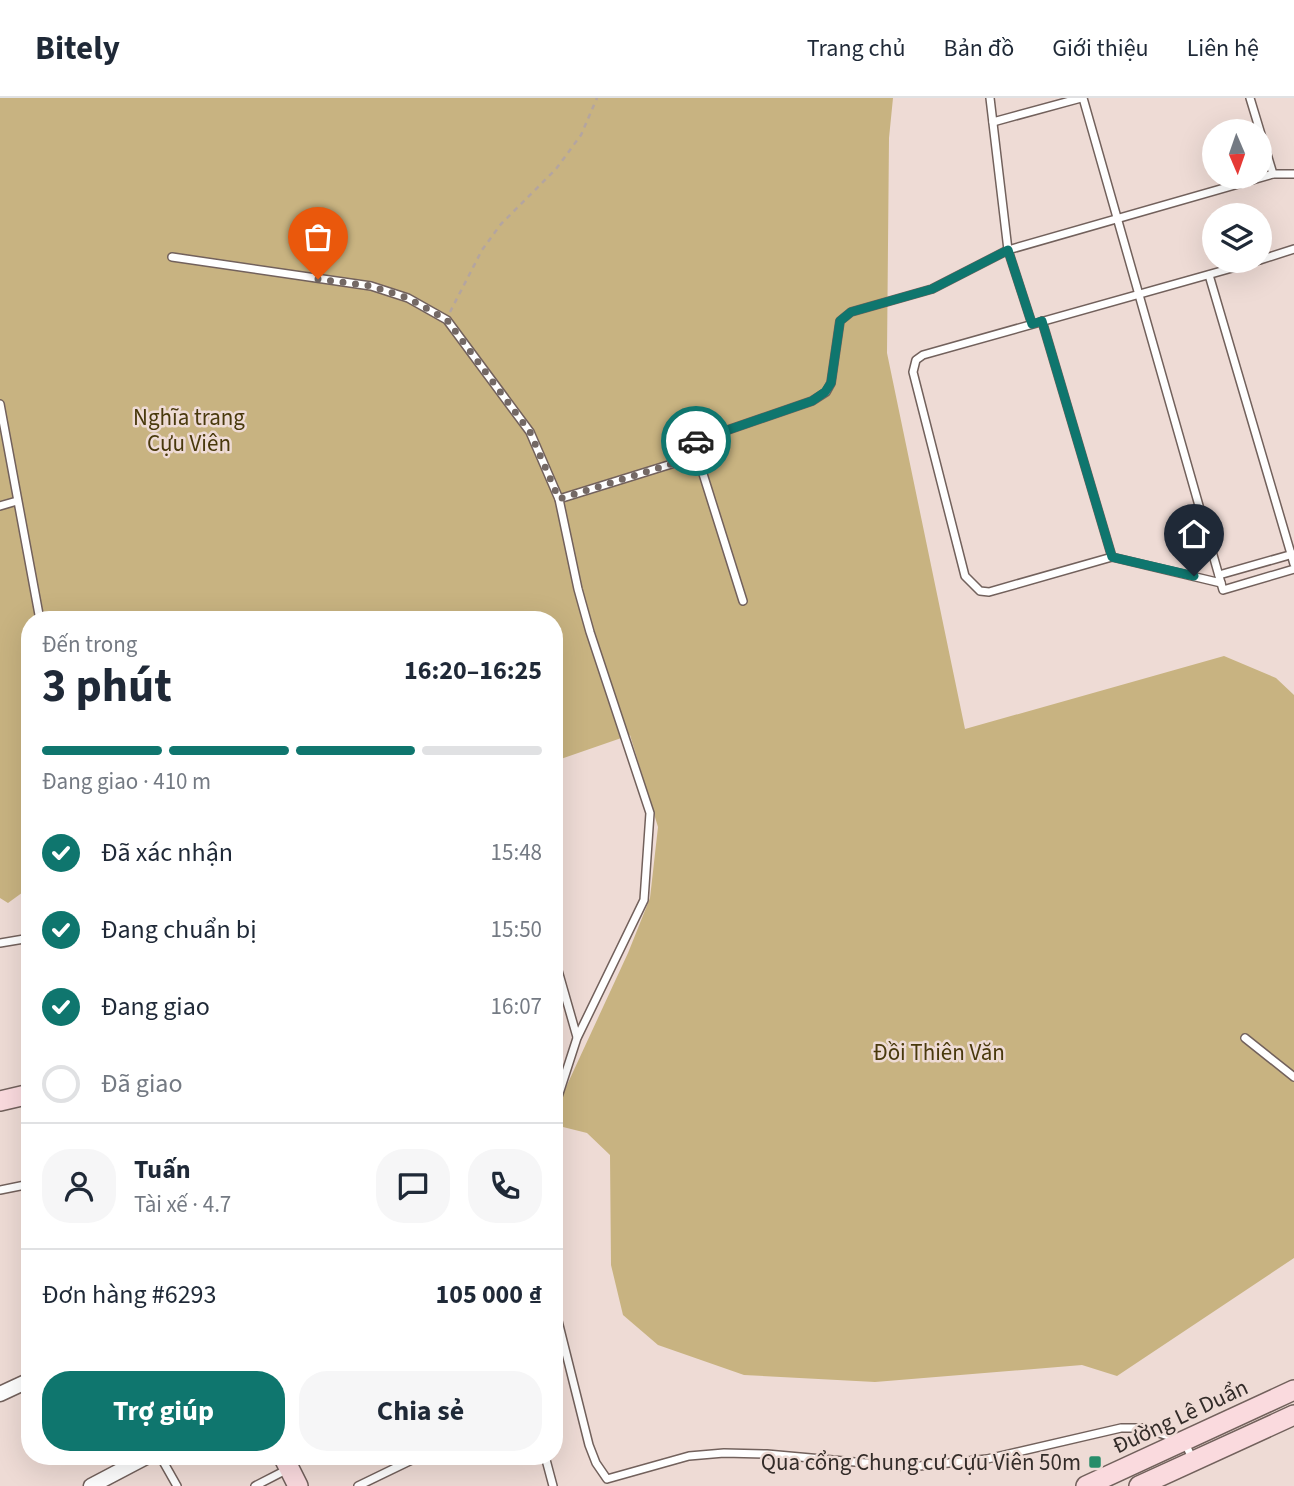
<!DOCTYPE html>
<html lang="vi">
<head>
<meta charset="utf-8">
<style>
	body { margin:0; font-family:"Source Sans 3",sans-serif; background:#f6f6f7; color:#1f2937; height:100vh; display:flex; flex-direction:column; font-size:26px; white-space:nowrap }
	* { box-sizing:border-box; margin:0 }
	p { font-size:23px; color:#747a83 }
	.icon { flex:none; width:38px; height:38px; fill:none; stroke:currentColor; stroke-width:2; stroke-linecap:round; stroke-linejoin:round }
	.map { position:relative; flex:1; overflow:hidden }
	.details { position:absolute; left:21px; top:513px; width:542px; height:854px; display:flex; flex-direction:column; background:#fff; border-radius:28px; box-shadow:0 7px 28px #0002 }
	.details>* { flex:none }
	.needle { width:46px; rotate:178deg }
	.buttons { position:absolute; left:1202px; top:21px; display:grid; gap:14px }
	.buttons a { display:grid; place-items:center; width:70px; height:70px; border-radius:50%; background:#fff; box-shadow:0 7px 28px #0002; font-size:35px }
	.pin { position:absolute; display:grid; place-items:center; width:60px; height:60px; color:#fff; margin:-72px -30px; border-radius:50% 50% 50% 0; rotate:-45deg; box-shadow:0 0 7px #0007 }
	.pin .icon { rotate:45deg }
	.courier { position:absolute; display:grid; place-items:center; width:70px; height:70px; margin:-35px; border:5px solid #0f766e; border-radius:50%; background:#fff; color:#222; box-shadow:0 2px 9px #0007 }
	.head em { font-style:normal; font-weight:700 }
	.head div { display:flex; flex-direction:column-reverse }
	.head { display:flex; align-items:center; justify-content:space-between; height:119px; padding:0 21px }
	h1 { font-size:46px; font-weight:700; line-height:52px }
	.bar { display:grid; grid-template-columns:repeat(4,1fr); gap:10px 7px; align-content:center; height:84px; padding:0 21px }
	.bar i { height:9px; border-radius:5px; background:#e0e1e3 }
	.bar .active { background:#0f766e }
	.bar p { grid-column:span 4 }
	.line { display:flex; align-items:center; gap:18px; padding:0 21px; border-top:2px solid #e0e1e3 }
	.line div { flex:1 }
	.round { display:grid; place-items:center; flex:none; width:74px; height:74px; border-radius:28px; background:#f6f6f7 }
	ol { padding:0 21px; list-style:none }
	li { display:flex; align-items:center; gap:21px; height:77px }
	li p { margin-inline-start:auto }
	li .icon { padding:7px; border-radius:50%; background:#0f766e; color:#fff; stroke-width:4 }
	li:last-child { color:#747a83 }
	li i { width:38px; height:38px; border:4px solid #e0e1e3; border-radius:50% }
	.button { display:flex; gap:14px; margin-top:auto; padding:14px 21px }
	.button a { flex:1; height:80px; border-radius:28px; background:#0f766e; color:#fff; font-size:28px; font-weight:700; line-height:80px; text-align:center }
	.button a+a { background:#f6f6f7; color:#1f2937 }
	header { display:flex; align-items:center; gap:42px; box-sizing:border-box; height:98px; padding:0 35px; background:#fff; border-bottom:2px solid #e0e1e3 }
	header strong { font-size:33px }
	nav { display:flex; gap:38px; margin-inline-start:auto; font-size:24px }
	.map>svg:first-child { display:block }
</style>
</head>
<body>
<header>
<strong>Bitely</strong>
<nav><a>Trang chủ</a><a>Bản đồ</a><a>Giới thiệu</a><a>Liên hệ</a></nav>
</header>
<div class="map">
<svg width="1294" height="1388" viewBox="0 0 1294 1388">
	<rect width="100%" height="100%" fill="#eedbd5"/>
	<polygon fill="#c8b381" points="0,0 893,0 889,40 887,255 965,631 1224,558 1276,580 1294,597 1294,1160 1117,1278 1082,1267 875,1284 744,1277 658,1247 623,1217 611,1167 610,1057 587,1035 555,1027 555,1013 628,855 650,800 658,729 630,637 555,663 555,522 30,522 30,789 8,805 0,800"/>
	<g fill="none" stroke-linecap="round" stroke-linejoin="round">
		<defs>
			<g id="lane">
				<polyline points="990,0 1008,152 1032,226"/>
				<polyline points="1083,0 1223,492 1294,471"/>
				<polyline points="1250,0 1273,76 1294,76"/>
				<polyline points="993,24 1081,0"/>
				<polyline points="172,159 371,188 408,200 447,222 530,334 559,401 578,491 590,534 650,715 644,802 577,940 555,1008"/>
				<polyline points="1260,162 1294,151"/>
				<polyline points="1209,177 1294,466"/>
				<polyline points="1042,223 1112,459"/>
				<polyline points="0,306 40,522"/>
				<polyline points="693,344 743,503"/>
				<polyline points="559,401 678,364 693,344 812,303 826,294 831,285 840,223 851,214 932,191 1008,152 1273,76"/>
				<polyline points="0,408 17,403"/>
				<polyline points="1219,477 1293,456"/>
				<polyline points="1221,485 1112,459 989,494 980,493 965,478 913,274 916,262 923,257 1257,163"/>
				<polyline points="0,845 30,840"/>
				<polyline points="555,862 577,939"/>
				<polyline points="1245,940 1294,979"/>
				<polyline points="0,1092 30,1086"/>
				<polyline points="555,1211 589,1347 596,1365 607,1381 689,1358 724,1355 767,1356 910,1369 987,1361 1121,1330 1143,1330 1184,1343 1193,1362"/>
				<polyline points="160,1358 177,1388"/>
				<polyline points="545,1358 553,1388"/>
				<polyline points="255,1388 288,1371"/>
				<polyline points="358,1388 420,1358"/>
			</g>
			<g id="street">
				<polyline points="0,1296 30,1282"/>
				<polyline points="91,1388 148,1358"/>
			</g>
			<g id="secondary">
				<polyline points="0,1003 30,996"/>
				<polyline points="283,1358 298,1388"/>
				<polyline points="1086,1388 1294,1292"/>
				<polyline points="1139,1388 1294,1317"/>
			</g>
		</defs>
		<use href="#lane" stroke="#72615c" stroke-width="10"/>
		<use href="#street" stroke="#72615c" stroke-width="17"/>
		<use href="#secondary" stroke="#72615c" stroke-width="22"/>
		<polyline stroke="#b4a5a0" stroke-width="2.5" stroke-dasharray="5 5" stroke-linecap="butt" points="450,214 482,152 501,126 556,71 581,37 597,0"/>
		<use href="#lane" stroke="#fff" stroke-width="7"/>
		<use href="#street" stroke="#fff" stroke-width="14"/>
		<use href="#secondary" stroke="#fadade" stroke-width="19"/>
	</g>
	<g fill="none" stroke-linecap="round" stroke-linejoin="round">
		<polyline stroke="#746965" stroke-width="7" stroke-dasharray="0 12.6" points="318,181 371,188 408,200 447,222 530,334 559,401 678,364 696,343"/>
		<polyline stroke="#0f766e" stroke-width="9" points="696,343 812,303 825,294 831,285 840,223 851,214 932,191 1008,152 1032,226 1042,223 1112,459 1194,478"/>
	</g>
	<rect fill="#278d69" stroke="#eedbd5" stroke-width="2.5" x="1088" y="1357" width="14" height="14" rx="3.5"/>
	<g text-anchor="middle" stroke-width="5" stroke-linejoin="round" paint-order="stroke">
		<g font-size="23" fill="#49390c" stroke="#eedbd5">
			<text x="189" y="327">Nghĩa trang<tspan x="189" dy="26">Cựu Viên</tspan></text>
			<text x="939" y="962">Đồi Thiên Văn</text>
		</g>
		<g font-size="23" fill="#332c29" stroke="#eedbd5">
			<text transform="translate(1180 1318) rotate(-25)" y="8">Đường Lê Duẩn</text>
		</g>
		<g font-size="23" fill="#332c29" stroke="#eedbd5" text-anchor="end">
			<text x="1081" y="1372">Qua cổng Chung cư Cựu Viên 50m</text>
		</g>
	</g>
</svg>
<div class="buttons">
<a><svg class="needle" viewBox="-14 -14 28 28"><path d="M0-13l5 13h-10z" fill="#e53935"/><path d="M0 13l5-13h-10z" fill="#747a83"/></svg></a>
<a><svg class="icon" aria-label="layers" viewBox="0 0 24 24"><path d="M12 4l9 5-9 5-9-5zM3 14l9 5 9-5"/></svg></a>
</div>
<div class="pin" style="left:318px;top:181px;background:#ea580c"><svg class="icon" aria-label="bag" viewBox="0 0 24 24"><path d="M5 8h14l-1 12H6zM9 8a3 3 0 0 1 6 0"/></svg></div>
<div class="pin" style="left:1194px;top:478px;background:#1f2937"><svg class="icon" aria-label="home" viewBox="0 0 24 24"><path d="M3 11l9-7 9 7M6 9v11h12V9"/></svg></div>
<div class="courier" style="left:696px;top:343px"><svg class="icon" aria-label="car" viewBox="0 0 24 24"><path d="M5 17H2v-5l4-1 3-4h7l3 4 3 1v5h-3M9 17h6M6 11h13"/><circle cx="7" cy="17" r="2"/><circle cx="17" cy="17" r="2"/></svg></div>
<section class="details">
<div class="head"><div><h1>3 phút</h1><p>Đến trong</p></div><em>16:20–16:25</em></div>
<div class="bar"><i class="active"></i><i class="active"></i><i class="active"></i><i></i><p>Đang giao · 410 m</p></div>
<ol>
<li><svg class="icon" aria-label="check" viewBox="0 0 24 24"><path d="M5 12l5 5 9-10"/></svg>Đã xác nhận<p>15:48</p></li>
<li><svg class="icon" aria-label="check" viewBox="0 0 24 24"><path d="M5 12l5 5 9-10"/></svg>Đang chuẩn bị<p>15:50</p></li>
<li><svg class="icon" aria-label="check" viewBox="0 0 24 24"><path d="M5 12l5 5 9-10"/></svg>Đang giao<p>16:07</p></li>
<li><i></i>Đã giao</li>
</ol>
<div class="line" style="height:126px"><a class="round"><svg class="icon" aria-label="person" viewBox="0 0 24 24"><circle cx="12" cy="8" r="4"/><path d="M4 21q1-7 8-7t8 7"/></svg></a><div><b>Tuấn</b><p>Tài xế · 4.7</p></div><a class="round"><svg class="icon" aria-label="chat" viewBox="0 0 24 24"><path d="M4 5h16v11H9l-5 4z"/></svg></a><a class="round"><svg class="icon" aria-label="phone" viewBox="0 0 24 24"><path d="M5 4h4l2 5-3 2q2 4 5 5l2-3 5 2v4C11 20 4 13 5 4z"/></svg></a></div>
<div class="line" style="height:91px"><div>Đơn hàng #6293</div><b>105 000 ₫</b></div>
<div class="button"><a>Trợ giúp</a><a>Chia sẻ</a></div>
</section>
</div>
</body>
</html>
